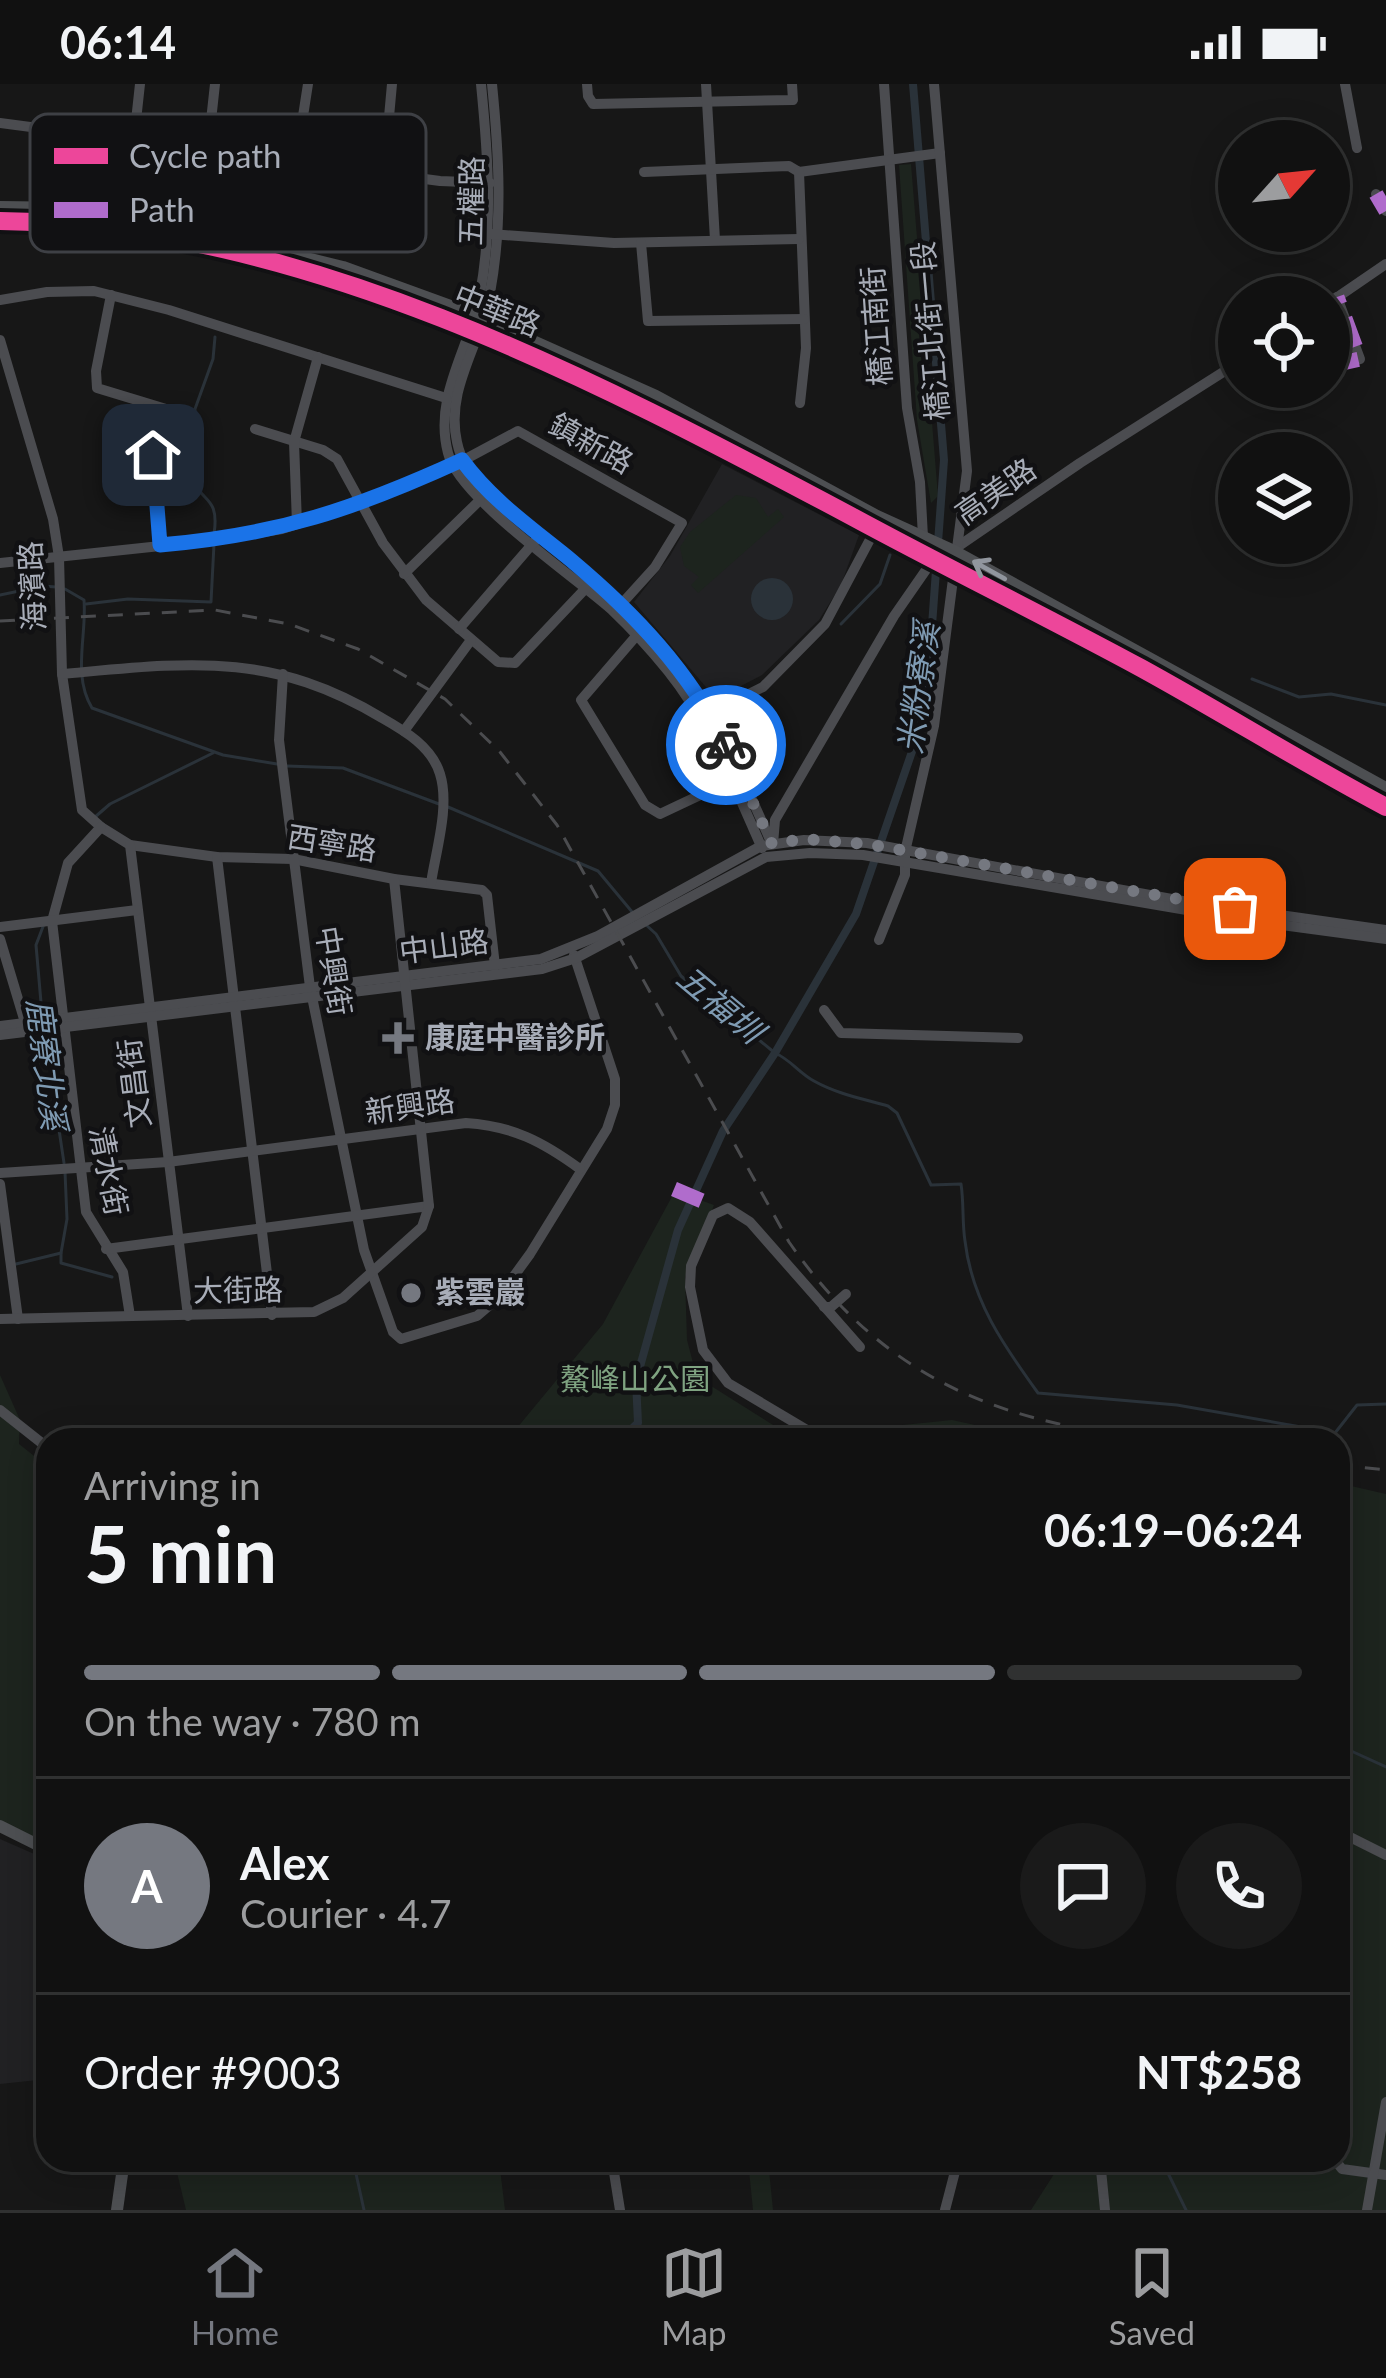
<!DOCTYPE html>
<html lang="en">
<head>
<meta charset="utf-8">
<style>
	body { margin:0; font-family:Lato,"Noto Sans TC",sans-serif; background:#1a1a1a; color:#f1f3f6; height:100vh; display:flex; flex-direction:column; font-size:45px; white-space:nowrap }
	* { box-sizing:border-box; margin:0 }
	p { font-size:39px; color:#9c9d9f }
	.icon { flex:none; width:66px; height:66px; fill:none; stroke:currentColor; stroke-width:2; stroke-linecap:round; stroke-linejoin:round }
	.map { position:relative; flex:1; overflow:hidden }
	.side { position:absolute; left:36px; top:1344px; width:1314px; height:744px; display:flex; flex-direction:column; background:#111; border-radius:36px; box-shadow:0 6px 30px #0003,0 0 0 3px #303131 }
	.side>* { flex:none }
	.needle { width:78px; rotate:63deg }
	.controls { position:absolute; left:1218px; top:36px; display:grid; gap:24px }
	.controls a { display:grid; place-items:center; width:132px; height:132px; border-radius:50%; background:#111; box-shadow:0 6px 30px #0003,0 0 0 3px #303131; font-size:60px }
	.pin { position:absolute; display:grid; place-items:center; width:102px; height:102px; color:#fff; margin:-51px; border-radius:24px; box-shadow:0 6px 18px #0006 }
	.courier { position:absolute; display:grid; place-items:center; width:120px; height:120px; margin:-60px; border:9px solid #1a73e8; border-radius:50%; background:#fff; color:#222; box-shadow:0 3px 15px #0007 }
	.overview em { font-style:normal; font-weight:700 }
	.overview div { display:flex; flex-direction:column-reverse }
	.overview { display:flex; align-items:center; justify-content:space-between; height:204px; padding:0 48px }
	h1 { font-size:78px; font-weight:700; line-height:90px }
	.bar { display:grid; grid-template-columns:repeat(4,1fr); gap:18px 12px; align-content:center; height:144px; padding:0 48px }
	.bar i { height:15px; border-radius:9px; background:#303131 }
	.bar .selected { background:#757880 }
	.bar p { grid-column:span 4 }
	.line { display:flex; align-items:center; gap:30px; padding:0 48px; border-top:3px solid #303131 }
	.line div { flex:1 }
	.round { display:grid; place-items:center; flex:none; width:126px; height:126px; border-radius:63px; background:#1a1a1a }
	.status { display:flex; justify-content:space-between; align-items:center; height:84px; padding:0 60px; background:#111; direction:ltr }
	.status svg { height:33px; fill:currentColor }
	.dock { display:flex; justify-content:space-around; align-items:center; height:168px; border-top:3px solid #303131; background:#111; font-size:33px; color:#9c9d9f }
	.dock a { display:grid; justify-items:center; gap:6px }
	.dock .selected { color:#757880 }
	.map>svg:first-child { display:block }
</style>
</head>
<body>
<div class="status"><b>06:14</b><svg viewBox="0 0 49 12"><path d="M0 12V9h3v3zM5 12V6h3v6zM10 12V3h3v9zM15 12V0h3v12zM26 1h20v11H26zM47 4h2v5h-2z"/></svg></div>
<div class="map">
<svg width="1386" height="2126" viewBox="0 0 1386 2126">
	<rect width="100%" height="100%" fill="#171717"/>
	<g fill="#212123">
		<polygon points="722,380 859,451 841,501 819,536 762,591 716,615 634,518 670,472"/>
		<polygon points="0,1755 48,1776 48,1995 0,2000"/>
	</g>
	<g fill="#1d241e">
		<polygon points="911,80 938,412 931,419 917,336 899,81"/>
		<polygon points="736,411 756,414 768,433 778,425 784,433 698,509 691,501 699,493 684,482 680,463 690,448"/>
		<polygon points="675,1107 714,1121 685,1193 687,1256 693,1279 708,1300 797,1356 507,1356 603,1240"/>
		<polygon points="0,1291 20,1336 19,1360 48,1383 48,1760 0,1737"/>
		<polygon points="952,1336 1044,1356 854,1355 883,1343"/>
		<polygon points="1338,1399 1386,1410 1386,2126 1031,2126 1063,2076 1338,2076"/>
		<polygon points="174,2076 499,2076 505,2126 186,2126"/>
		<polygon points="748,2076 768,2076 773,2126 753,2126"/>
	</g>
	<circle fill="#2a3239" cx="772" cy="515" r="21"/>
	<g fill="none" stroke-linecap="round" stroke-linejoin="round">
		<g stroke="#2a3239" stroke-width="3">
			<path d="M214 450C220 411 200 419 194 395L195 325 213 275 215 253"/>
			<path d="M65 505 84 516C87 552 72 591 92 624L223 671 277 680"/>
			<polyline points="0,511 43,502 56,503"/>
			<polyline points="86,520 128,515 211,518 214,460"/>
			<polyline points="841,540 880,500 890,471"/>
			<polyline points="1252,595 1299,613 1331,610 1386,621"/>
			<polyline points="287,682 343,684 439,720"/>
			<polyline points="448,723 598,787 633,829"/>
			<polyline points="95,733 110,720 213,669"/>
			<path d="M645 840 656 850 681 892 775 969C791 976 799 989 814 997 837 1010 864 1015 888 1022L897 1029 931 1101 961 1100C964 1119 962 1138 965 1157 972 1217 1004 1262 1038 1309L1177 1321 1335 1349 1357 1321 1386 1320"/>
			<polyline points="42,930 36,861 44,840"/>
			<polyline points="45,952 64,1079"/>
			<polyline points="61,1169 61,1179 112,1193"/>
			<polyline points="16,1180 61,1169 67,1135 65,1088"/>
			<polyline points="1338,1661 1386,1683"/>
			<polyline points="353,2076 364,2126"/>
			<polyline points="1166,2076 1165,2083 1186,2126"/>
		</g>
		<polyline stroke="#2a3239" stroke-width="8" points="620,1356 638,1339 636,1297 678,1146 723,1047 775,969 856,830 916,656 929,583 944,376 913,0"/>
		<g stroke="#4b4c50" stroke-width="10">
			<path d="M481 0C488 71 493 140 480 210 470 265 433 311 448 369 459 414 574 492 612 526 632 545 651 566 668 587 710 639 735 704 762 764"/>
			<path d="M492 0C499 70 503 139 490 209 481 261 445 304 457 358 466 404 520 436 554 463 603 502 654 546 690 598 724 648 747 705 772 760"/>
			<polyline points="587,0 588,12 593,20 793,16 792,0"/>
			<polyline points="706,0 715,156"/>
			<polyline points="884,0 907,324 920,398 923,453 936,477"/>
			<polyline points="1345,0 1357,64"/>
			<polyline points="0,39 440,97 490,99"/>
			<polyline points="134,55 140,0"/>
			<polyline points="208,64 215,0"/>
			<polyline points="296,77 308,0"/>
			<polyline points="384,88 392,0"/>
			<polyline points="644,88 789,82 799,88 940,69"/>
			<polyline points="799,88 806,264 800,319"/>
			<polyline points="1376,110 1386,127"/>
			<polyline points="491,150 614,159 799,155"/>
			<polyline points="641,159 648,237 804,235"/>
			<polyline points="111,211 96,287 97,304 189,332"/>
			<polyline points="0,216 47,208 94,207 169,226 446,314"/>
			<polyline points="1329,219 1386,180"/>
			<polyline points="0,256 53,435 59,473 62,590 82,726 101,743 130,761 217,773 293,775 394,795 482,806 487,811 495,882"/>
			<polyline points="1329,282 1360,275 1337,213"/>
			<polyline points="148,322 160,461"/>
			<polyline points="255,345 323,366 337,375 383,459 426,516 498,578 515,579 586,504"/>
			<polyline points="297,440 294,358 318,273"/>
			<polyline points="0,479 217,456 282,445 363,419 462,377 518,347 682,439 655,483 616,526"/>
			<polyline points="404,490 480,416"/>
			<polyline points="459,545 535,457"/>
			<polyline points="637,551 581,616 645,721 660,730 732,696"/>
			<path d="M62 590C186 579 269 566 382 634 405 647 432 663 440 690 450 722 436 766 431 799"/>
			<polyline points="283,590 279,656 310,903 364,1166 393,1248 401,1255 477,1232 498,1214 530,1170 607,1045 615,1021 615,995 574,871"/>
			<polyline points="705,632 763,603 825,540 875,446"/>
			<polyline points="404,647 471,556"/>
			<polyline points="101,743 68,779 52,837 86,1128 123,1188 130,1232"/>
			<polyline points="773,760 775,736 894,532 928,483 1080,379 1239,278"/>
			<polyline points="130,761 188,1232"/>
			<polyline points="217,773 272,1231"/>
			<polyline points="0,843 137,826"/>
			<polyline points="0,855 27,945"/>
			<polyline points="879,856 905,791 905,768 934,642 967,387 934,0"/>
			<polyline points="824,926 841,949 1018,954"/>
			<polyline points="0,942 541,875 598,852 761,762 804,756 867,759 1188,818 1386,846"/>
			<polyline points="0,951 542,885 576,874 766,773 810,769 863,771 1251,837 1386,855"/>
			<path d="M0 1089 168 1078 466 1039C513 1042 543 1058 580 1085"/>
			<polyline points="0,1100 18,1235"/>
			<polyline points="106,1165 429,1122"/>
			<polyline points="824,1223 831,1223 846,1210"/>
			<polyline points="0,1235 314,1228 343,1214 422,1143 429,1122 394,795"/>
			<polyline points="0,1326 48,1364"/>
			<polyline points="541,1356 552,1353 569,1356"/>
			<polyline points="815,1356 807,1346 728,1299 703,1266 690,1203 691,1182 713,1131 728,1124 750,1138 860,1263"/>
			<polyline points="1338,1747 1386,1771"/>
			<polyline points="612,2076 620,2126"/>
			<polyline points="1100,2076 1105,2126"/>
			<polyline points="1335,2076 1342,2085 1386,2091"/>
			<polyline points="1210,2085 1213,2076"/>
			<polyline points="945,2126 958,2076"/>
			<polyline points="1367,2126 1386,2018"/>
		</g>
		<g stroke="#4d4f52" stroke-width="12">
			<polyline points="0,123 77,124 138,133 343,183 475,231 656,312 877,432 954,467 1386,704"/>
			<path d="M0 137C302 141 590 293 851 432 947 484 1045 532 1141 584 1223 629 1303 679 1386 723"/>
			<polyline points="0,1742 48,1766"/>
			<polyline points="117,2126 124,2076"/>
		</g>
		<g stroke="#4b4c4f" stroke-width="3" stroke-dasharray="15 12" stroke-linecap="butt">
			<path d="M0 537 215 526 289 540 358 565 445 615 500 668 557 741 789 1158C885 1296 998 1339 1161 1356"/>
			<polyline points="1338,1381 1386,1386"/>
		</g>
		<g stroke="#b06ccc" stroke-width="15" stroke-dasharray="30 15" stroke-linecap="butt">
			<polyline points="1376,110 1386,127"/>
			<polyline points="1329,282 1360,275 1337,213"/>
			<polyline points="674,1105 714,1122"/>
		</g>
		<defs>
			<path id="cycleway" d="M0 137C302 141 590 293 851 432 947 484 1045 532 1141 584 1223 629 1303 679 1386 723"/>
		</defs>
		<use href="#cycleway" stroke="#111113" stroke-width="26"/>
		<use href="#cycleway" stroke="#ed469a" stroke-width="18"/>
	</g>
	<defs><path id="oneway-shaft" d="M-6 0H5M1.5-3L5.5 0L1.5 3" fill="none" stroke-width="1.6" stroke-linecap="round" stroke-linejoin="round" transform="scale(3)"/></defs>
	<use stroke="#91969e" href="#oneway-shaft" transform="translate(989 486) rotate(-151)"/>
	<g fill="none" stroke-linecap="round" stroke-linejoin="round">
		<polyline stroke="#757880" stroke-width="12" stroke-dasharray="0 21.6" points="726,661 772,760 804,755 867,760 1235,825"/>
		<path stroke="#1a73e8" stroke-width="15" d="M153 371 160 461C278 451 355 425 462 376 492 417 533 445 572 477 635 530 689 587 726 661"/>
	</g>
	<g fill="#757880" stroke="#111113" stroke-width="4.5">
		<path d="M392 936h12v12h12v12h-12v12h-12v-12h-12v-12h12z"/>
		<circle cx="411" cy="1209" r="12"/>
	</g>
	<g text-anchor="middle" stroke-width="9" stroke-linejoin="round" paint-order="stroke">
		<g font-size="30" fill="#a8adb8" stroke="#111113">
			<text transform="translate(472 117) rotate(-89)" y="10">五權路</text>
			<text transform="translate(497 227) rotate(22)" y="10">中華路</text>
			<text transform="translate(877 242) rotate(-94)" y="10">橋江南街</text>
			<text transform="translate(931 247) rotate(-95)" y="10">橋江北街一段</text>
			<text transform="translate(591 360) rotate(29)" y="10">鎮新路</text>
			<text transform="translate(996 408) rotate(-35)" y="10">高美路</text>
			<text transform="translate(33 502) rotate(-93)" y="10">海濱路</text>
			<text transform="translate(332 760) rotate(9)" y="10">西寧路</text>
			<text transform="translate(444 863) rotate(-7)" y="10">中山路</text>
			<text transform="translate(333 887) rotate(81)" y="10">中興街</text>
			<text transform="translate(135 999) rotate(-97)" y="10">文昌街</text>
			<text transform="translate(410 1023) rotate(-8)" y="10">新興路</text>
			<text transform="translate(108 1087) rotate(79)" y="10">清水街</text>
			<text transform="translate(238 1207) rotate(-1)" y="10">大街路</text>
		</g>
		<g font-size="30" font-weight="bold" fill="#a8adb8" stroke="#111113" text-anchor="start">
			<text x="425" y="964">康庭中醫診所</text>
			<text x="435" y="1219">紫雲巖</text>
		</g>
		<g font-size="30" fill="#7fa381" stroke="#111113">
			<text x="635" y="1306">鰲峰山公園</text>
		</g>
		<g font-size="33" font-style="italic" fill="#7f9bb3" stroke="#111113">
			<text transform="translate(918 604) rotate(-82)" y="12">米粉寮溪</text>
			<text transform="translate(720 920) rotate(40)" y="12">五福圳</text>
			<text transform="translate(47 980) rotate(83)" y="12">鹿寮北溪</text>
		</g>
	</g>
	<rect x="30" y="30" width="396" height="138" rx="18" fill="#111113" stroke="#3e4045" stroke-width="3"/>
	<rect x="54" y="64" width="54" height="16" fill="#ed469a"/>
	<rect x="54" y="118" width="54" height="16" fill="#b06ccc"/>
	<g font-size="33" fill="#a8adb8">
		<text x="129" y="84">Cycle path</text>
		<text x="129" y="138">Path</text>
	</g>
</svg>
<div class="controls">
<a><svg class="needle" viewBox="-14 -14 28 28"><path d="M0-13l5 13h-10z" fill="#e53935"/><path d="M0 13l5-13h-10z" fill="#9c9d9f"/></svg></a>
<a><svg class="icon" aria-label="locate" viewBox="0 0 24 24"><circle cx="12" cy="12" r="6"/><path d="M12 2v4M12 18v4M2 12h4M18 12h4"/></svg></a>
<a><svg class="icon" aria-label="layers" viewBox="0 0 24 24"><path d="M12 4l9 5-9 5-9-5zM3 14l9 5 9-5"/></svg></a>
</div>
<div class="pin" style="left:1235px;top:825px;background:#ea580c"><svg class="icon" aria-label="bag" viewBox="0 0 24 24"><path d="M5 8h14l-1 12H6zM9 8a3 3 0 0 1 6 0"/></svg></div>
<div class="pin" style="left:153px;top:371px;background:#1f2937"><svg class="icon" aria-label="home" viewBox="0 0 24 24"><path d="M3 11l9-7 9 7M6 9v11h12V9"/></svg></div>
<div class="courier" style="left:726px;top:661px"><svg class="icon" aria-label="bike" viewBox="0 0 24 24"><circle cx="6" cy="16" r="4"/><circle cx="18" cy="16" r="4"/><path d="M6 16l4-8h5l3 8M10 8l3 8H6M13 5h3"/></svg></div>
<section class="side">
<div class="overview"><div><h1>5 min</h1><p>Arriving in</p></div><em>06:19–06:24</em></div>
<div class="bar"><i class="selected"></i><i class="selected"></i><i class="selected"></i><i></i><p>On the way · 780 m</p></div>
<div class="line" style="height:216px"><b class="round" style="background:#757880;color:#fff">A</b><div><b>Alex</b><p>Courier · 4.7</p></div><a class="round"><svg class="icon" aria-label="chat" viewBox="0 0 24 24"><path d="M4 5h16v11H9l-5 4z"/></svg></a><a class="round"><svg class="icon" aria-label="phone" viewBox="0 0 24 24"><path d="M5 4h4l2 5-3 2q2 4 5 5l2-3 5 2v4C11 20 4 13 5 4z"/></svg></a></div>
<div class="line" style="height:156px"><div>Order #9003</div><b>NT$258</b></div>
</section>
</div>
<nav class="dock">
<a class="selected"><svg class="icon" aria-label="home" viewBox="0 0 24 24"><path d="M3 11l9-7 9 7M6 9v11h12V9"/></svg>Home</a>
<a><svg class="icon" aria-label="map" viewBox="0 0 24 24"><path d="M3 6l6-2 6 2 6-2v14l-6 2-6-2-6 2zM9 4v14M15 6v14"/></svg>Map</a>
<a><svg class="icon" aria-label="saved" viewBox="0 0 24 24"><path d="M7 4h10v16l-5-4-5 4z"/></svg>Saved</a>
</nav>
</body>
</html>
